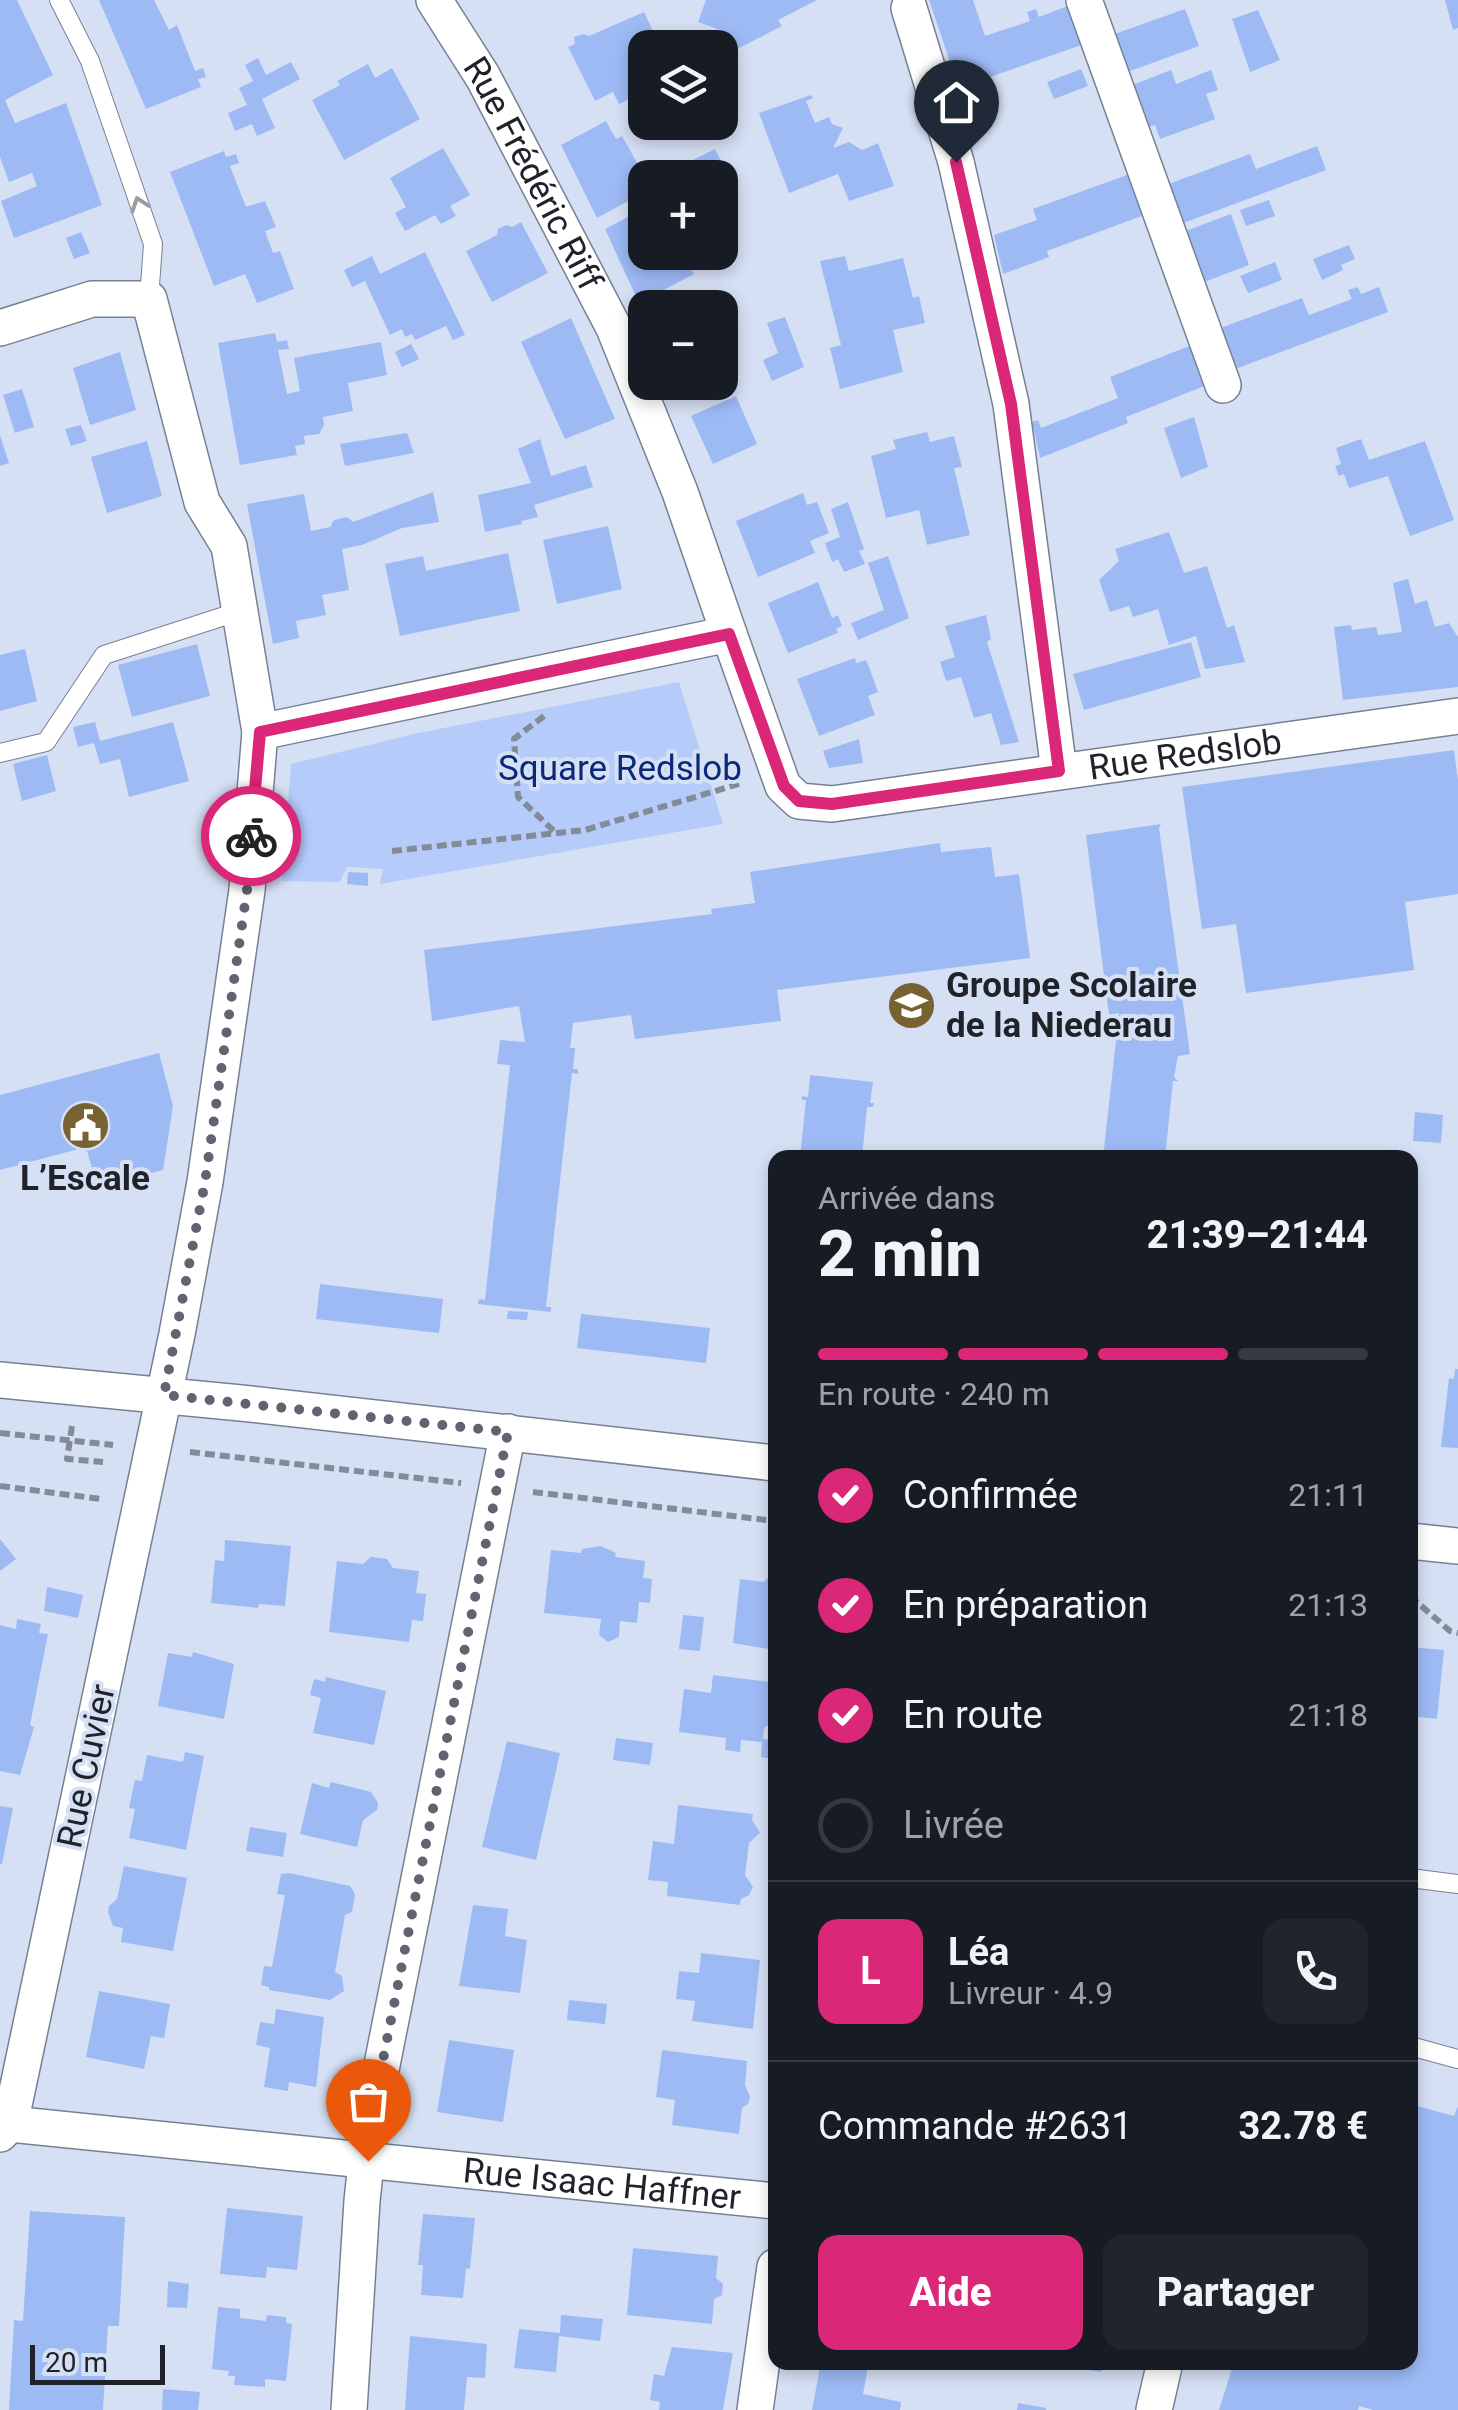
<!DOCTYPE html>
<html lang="fr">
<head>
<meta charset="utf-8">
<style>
	body { margin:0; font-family:Roboto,sans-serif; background:#20242c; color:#f1f3f6; height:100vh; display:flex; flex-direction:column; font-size:38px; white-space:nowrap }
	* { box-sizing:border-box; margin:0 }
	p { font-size:32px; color:#9ea1a6 }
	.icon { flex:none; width:55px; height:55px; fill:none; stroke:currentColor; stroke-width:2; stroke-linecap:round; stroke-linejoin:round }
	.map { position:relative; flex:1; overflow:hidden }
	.side { position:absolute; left:768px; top:1150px; width:650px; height:1220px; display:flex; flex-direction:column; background:#171b24; border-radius:20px; box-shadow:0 5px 15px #0003 }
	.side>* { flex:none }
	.buttons { position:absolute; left:628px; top:30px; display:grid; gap:20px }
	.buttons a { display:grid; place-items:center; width:110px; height:110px; border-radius:20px; background:#171b24; box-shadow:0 5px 15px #0003; font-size:50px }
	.scale { position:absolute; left:30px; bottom:25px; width:135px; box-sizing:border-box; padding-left:10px; border:5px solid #1f2229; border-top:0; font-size:28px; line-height:35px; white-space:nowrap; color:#1f2229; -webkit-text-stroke:8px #d6e0f4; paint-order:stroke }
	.pin { position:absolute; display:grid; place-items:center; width:85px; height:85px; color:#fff; margin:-102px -42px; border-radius:50% 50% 50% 0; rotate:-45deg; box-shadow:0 0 10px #0007 }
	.pin .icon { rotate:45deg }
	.courier { position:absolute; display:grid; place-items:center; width:100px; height:100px; margin:-50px; border:8px solid #db2777; border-radius:50%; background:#fff; color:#222; box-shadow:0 2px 12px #0007 }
	.head em { font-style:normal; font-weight:800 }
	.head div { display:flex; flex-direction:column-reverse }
	.head { display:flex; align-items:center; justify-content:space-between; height:170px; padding:0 50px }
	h1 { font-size:65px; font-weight:800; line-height:75px }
	.bar { display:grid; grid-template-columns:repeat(4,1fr); gap:15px 10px; align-content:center; height:120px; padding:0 50px }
	.bar i { height:12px; border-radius:8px; background:#363941 }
	.bar .active { background:#db2777 }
	.bar p { grid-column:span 4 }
	.line { display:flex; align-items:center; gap:25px; padding:0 50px; border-top:2px solid #363941 }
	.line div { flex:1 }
	.round { display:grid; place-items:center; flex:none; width:105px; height:105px; border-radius:20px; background:#20242c }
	ol { padding:0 50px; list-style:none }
	li { display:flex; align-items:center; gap:30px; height:110px }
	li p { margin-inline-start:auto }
	li .icon { padding:10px; border-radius:50%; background:#db2777; color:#fff; stroke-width:4 }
	li:last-child { color:#9ea1a6 }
	li i { width:55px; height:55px; border:5px solid #363941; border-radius:50% }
	.action { display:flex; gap:20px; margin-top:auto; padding:20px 50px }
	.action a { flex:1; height:115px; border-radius:20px; background:#db2777; color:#fff; font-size:40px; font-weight:800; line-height:115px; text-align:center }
	.action a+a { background:#20242c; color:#f1f3f6 }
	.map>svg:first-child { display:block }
</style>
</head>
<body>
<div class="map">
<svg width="1458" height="2410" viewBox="0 0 1458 2410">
	<rect width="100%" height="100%" fill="#d6e0f4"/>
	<polygon fill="#b5ccfb" points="679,682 723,824 380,884 383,869 347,867 340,882 282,881 291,764 418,733"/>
	<g fill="#9dbaf5">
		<polygon points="0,0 17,0 53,75 5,100 15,123 66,103 102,205 14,238 1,201 37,186 32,173 9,182 0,157"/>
		<polygon points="99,0 154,0 169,30 177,25 195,71 203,68 206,77 198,79 201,87 146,109"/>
		<polygon points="706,0 817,0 778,20 782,26 733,51 723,31 698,22"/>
		<polygon points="929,0 973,0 985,36 1030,21 1027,12 1036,9 1039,17 1073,4 1087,43 959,88"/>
		<polygon points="1445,0 1458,0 1458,28 1453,30"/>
		<polygon points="1185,9 1199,46 1122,74 1109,36"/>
		<polygon points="1258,10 1280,60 1250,72 1232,19"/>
		<polygon points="644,12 661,48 645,48 645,77 635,81 641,93 619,104 613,92 595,101 568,47 575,44 574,37 583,34 589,36"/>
		<polygon points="258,58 266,75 291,62 300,79 262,99 275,128 257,136 252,124 235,131 228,113 247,105 239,88 253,81 245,65"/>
		<polygon points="368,64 375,78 392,68 420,119 344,160 312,100 340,85 337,81"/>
		<polygon points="1081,69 1088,86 1054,99 1047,82"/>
		<polygon points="1171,70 1176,84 1211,70 1218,90 1206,94 1215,119 1160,139 1155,125 1143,129 1127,87"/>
		<polygon points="811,95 813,98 806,101 815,123 829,117 832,124 843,128 833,148 849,142 862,150 878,143 894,186 849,201 838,174 789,193 759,113"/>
		<polygon points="606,121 616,139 622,136 645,177 645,192 597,218 561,145"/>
		<polygon points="1317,146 1326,170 1178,225 1163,186 1250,154 1256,169"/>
		<polygon points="443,148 470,195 450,206 456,216 441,224 435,215 405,231 395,213 406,207 390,178"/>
		<polygon points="715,149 723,165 698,178 669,178 667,173"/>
		<polygon points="224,151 226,157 236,154 239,163 230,166 246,207 265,201 276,227 265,231 273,253 280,251 294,289 257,303 245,274 214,286 170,172"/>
		<polygon points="1135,172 1150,213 1047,251 1049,257 1003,274 994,235 1037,220 1033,209"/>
		<polygon points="1269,200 1275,216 1246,226 1240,210"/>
		<polygon points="645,208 645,252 683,252 694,274 639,303 605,229"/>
		<polygon points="1231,214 1249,265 1199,284 1180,233"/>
		<polygon points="521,222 548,273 492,302 466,251 497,235 498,229 506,225 512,227"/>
		<polygon points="81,232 90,253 74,259 66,238"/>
		<polygon points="1349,245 1355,259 1341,265 1343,270 1322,280 1313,259"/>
		<polygon points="425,252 465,335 453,340 446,326 415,340 412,334 405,337 402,329 390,335 365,281 352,287 344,270 372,256 380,274"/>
		<polygon points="845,256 849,271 903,258 913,298 919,296 925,323 893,330 903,372 840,389 830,348 841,345 820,261"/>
		<polygon points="1275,262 1282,280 1248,293 1240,276"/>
		<polygon points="1358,287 1361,294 1379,287 1388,312 1230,371 1215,330 1302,298 1309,315 1352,299 1348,290"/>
		<polygon points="721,295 738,331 723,337 732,357 720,363 720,308 694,308"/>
		<polygon points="785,317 804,367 772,381 763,360 778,353 767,323"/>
		<polygon points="571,318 615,419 565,439 521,342"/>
		<polygon points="275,333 277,342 287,340 289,349 278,350 287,394 300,391 294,358 314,354 381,342 387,375 348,383 353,411 323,417 324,425 319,434 304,436 305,444 295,446 297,455 240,465 218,343"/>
		<polygon points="1197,343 1212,383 1126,417 1128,423 1040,458 1032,422 1038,420 1041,428 1118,398 1110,377"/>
		<polygon points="411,344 419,359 402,367 395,352"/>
		<polygon points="120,352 136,410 90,425 73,368"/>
		<polygon points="22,389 34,427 15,433 3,395"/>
		<polygon points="736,396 757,444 713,464 691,416"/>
		<polygon points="1194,417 1208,467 1181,478 1164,428"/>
		<polygon points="81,425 87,441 71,446 65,429"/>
		<polygon points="927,432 930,442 954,436 962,467 954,468 970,535 927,545 919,510 886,518 871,456 896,449 893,440"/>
		<polygon points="407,433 414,453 345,466 340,444"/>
		<polygon points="0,435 9,463 0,466"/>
		<polygon points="540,439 551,476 586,465 593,487 534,505 538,517 521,521 522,524 485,532 478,495 531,483 518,449"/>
		<polygon points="1361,439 1369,460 1425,441 1454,520 1410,536 1388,476 1349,488 1344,474 1339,476 1335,466 1341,464 1336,448"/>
		<polygon points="147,441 162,496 107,513 91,457"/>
		<polygon points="433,492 439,522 402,528 362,545 342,549 349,590 322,595 326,615 296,621 299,638 273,644 247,504 304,494 311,531 330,527 334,520 347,517 353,522"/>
		<polygon points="803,493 807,505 817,502 829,533 810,541 815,553 758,577 736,521"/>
		<polygon points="848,502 864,549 859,551 865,564 844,572 838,559 832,562 825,543 840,537 831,509"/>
		<polygon points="608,526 622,589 557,604 543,540"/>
		<polygon points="1169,532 1184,573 1207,566 1227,628 1234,625 1245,662 1205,669 1196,636 1169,645 1158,609 1133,617 1129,606 1110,612 1099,580 1119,561 1115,549"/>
		<polygon points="508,553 520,611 400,636 385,564 423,556 426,571"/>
		<polygon points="888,556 909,618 858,640 851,623 884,610 868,563"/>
		<polygon points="1408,579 1415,604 1427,600 1435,627 1449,623 1458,637 1458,687 1343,700 1334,627 1351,625 1352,630 1376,627 1378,635 1402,632 1393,583"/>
		<polygon points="818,582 832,618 838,615 842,626 836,629 838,633 788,653 768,603"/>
		<polygon points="986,615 991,639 987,642 1019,742 1001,745 991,713 974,718 961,677 946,681 940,662 955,657 945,626"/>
		<polygon points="1191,642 1201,677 1084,710 1073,674"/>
		<polygon points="197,644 210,696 132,717 118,665"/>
		<polygon points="25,649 37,701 0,711 0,655"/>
		<polygon points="855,658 856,663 866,660 872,675 878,692 868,696 875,715 819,736 797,679"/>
		<polygon points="95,722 100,741 173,722 189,781 129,797 120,759 100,764 94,743 78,747 73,727"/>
		<polygon points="859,739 863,763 829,768 823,751"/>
		<polygon points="1454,750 1458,781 1458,894 1405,902 1414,970 1246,993 1236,924 1202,929 1182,787"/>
		<polygon points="47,755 56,791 22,801 13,764"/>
		<polygon points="1161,824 1159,828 1190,1054 1178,1056 1174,1077 1178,1081 1173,1081 1165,1158 1103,1158 1119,1013 1109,1015 1086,835"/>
		<polygon points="940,843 941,852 991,847 995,877 1019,874 1030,958 777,990 781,1021 635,1039 631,1015 573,1023 570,1048 575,1048 573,1069 578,1069 578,1074 572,1073 546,1307 551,1307 551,1312 478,1304 479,1299 485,1300 510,1065 497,1064 500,1040 525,1042 519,1006 432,1021 424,950 712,914 711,909 755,903 750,872"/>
		<polygon points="348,872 368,873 368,886 347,884"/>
		<polygon points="159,1053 173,1106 163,1170 97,1186 86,1147 0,1170 0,1095"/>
		<polygon points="810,1075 873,1082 870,1103 874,1103 873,1107 867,1107 862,1158 800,1158 806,1100 802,1100 802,1096 808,1097"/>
		<polygon points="1415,1112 1443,1115 1441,1143 1413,1141"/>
		<polygon points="320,1284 443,1299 439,1333 316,1319"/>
		<polygon points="508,1311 528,1312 527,1320 507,1319"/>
		<polygon points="581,1314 710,1328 706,1363 577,1348"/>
		<polygon points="1455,1369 1458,1369 1458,1448 1441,1447 1449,1378 1454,1379"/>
		<polygon points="0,1539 16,1559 0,1571"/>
		<polygon points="225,1540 291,1546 285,1606 259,1604 258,1608 211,1603 215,1560 224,1561"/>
		<polygon points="601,1546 616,1553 615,1557 645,1561 643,1578 652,1579 650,1603 639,1602 637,1623 620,1621 619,1637 608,1642 599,1635 601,1619 544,1613 551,1550 581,1553 582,1549"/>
		<polygon points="371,1557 387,1559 393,1568 419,1571 416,1593 426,1594 423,1621 412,1620 409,1642 329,1632 337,1561 363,1564"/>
		<polygon points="769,1576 775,1576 775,1650 733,1643 740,1579 764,1582"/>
		<polygon points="47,1587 83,1595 78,1618 44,1611"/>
		<polygon points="683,1615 704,1617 700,1651 679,1649"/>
		<polygon points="17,1619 41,1624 39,1633 48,1634 30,1725 34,1727 20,1775 0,1771 0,1625 16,1629"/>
		<polygon points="1410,1647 1444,1650 1437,1719 1410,1716"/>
		<polygon points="193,1652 234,1664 224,1719 158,1706 168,1653 192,1657"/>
		<polygon points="713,1675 770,1682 768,1697 774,1705 771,1723 764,1728 763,1739 775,1740 775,1759 761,1757 762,1742 741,1740 740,1752 725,1750 726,1738 679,1732 684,1689 711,1693"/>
		<polygon points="326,1677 386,1691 374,1745 313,1733 321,1698 310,1695 314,1679 325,1682"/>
		<polygon points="616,1738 653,1743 650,1765 613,1760"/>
		<polygon points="507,1741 560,1753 536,1860 482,1847"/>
		<polygon points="185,1752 204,1756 186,1850 129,1838 135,1809 129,1808 135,1780 142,1781 147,1755 183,1762"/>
		<polygon points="331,1782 371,1792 378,1803 377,1810 363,1820 357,1847 300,1834 312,1783 329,1788"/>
		<polygon points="678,1805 753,1814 752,1820 760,1833 749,1843 745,1875 753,1887 749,1895 741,1899 740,1905 667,1896 668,1882 648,1880 653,1841 674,1844"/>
		<polygon points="0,1806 13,1808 2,1864 0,1864"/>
		<polygon points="250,1827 287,1833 283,1857 246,1851"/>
		<polygon points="124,1866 187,1878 173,1951 121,1942 123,1928 113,1926 108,1912 109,1906 117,1899"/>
		<polygon points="289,1873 350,1886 355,1894 352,1912 345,1915 335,1972 342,1976 344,1991 330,2000 269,1990 269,1987 261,1985 264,1966 272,1967 285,1895 277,1894 281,1874"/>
		<polygon points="473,1905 508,1909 505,1936 527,1940 520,1993 459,1986"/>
		<polygon points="701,1953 760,1960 753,2029 692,2021 695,2001 676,1999 679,1971 699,1973"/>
		<polygon points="99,1991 170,2004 164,2038 151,2036 144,2069 86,2057"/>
		<polygon points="569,2000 607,2004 605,2024 567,2020"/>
		<polygon points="276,2009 324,2017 316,2087 289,2082 288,2091 264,2087 270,2048 256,2045 260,2022 274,2024"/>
		<polygon points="449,2040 514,2050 503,2122 437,2112"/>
		<polygon points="662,2050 747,2061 745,2085 750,2097 748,2104 742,2108 739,2134 672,2125 675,2100 656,2097"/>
		<polygon points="1410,2104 1454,2116 1458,2106 1458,2410 1373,2410 1359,2406 1358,2410 1219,2410 1234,2362 1410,2362"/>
		<polygon points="227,2208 303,2216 297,2270 267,2267 266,2278 220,2274"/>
		<polygon points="30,2211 125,2217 119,2326 108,2326 103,2410 9,2410 14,2320 23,2321"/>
		<polygon points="423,2214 475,2218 470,2269 466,2268 463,2298 421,2295 423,2265 418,2265"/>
		<polygon points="633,2248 718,2256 716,2278 723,2284 722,2295 714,2299 712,2324 627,2315"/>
		<polygon points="168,2281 189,2284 187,2308 167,2307"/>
		<polygon points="218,2307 240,2309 240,2318 266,2321 267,2315 286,2317 286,2323 292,2324 286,2381 265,2379 265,2387 234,2385 235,2376 228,2376 229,2371 212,2369"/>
		<polygon points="561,2315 603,2319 600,2341 559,2336 556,2372 514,2368 519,2329 560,2333"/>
		<polygon points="410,2336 487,2344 485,2378 467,2377 464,2410 405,2410"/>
		<polygon points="672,2347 733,2353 723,2410 659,2410 660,2402 650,2400 654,2374 664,2376"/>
		<polygon points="821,2362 869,2362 863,2394 901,2402 900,2410 812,2410"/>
		<polygon points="1043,2362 1103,2362 1101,2372"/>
		<polygon points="163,2389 200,2392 198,2410 162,2410"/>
		<polygon points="1018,2403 1046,2408 1046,2410 1017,2410"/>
	</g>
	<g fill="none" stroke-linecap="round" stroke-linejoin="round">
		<defs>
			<g id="service">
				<polyline points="59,0 90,61 153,244 149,299"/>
				<polyline points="0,753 46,742 104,655 240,611"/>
				<polyline points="1410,1878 1458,1884"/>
				<polyline points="1410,2046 1458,2059"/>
			</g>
			<g id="minor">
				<path id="s1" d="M434 0 483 77 614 328 680 492 729 634"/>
				<polyline points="1084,0 1223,385"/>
				<polyline points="909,8 956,162 1011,404 1059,771"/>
				<polyline points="0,328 92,299 149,299 202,502 229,546 260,732 247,890 205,1182 177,1334 10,2124 0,2134"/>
				<path id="s2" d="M260 732 729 634 783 786 799 801 832 804 1458 716"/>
				<polyline points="0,1380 241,1403 775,1463"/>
				<polyline points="1410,1541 1458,1546"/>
				<path id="s3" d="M10 2124C265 2152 520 2175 775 2201"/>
				<polyline points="349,2410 362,2201 370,2125 508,1432"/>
				<polyline points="755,2410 775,2267"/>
				<polyline points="1154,2410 1165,2362"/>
			</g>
		</defs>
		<use href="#service" stroke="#778092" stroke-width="20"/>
		<use href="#minor" stroke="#778092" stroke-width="38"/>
		<g stroke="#838a98" stroke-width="6" stroke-dasharray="10 5" stroke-linecap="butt">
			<polyline points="544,716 514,739 518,797 556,833"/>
			<polyline points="392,851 585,830 742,783"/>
			<polyline points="72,1426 67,1459 103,1462"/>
			<polyline points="0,1433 113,1445"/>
			<polyline points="190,1452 461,1483"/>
			<polyline points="0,1486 101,1499"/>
			<polyline points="533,1492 775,1521"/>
			<polyline points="1410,1596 1450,1631 1458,1633"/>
		</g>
		<use href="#service" stroke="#fff" stroke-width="18"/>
		<use href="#minor" stroke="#fff" stroke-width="35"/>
	</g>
	<defs><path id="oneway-chevron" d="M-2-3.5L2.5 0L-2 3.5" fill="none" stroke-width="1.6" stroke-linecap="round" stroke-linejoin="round" transform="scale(2.5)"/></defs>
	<use stroke="#9a9c9f" href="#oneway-chevron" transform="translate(139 204) rotate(-109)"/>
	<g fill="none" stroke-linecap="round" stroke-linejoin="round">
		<polyline stroke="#5f6470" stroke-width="10" stroke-dasharray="0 18" points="251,836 247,890 205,1182 164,1395 508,1432 370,2125 368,2161"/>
		<polyline stroke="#db2777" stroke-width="12" points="251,836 260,732 729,634 784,786 799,801 832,804 1059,771 1011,404 956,162"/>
	</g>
	<defs>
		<symbol id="school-disc" viewBox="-11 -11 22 22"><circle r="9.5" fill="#796232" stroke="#d6e0f4"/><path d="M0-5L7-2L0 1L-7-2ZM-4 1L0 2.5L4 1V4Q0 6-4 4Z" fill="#fff"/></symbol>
		<symbol id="civic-disc" viewBox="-11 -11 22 22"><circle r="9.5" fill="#796232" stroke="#d6e0f4"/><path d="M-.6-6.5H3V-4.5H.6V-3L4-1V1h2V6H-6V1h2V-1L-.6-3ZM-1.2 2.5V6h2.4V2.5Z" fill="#fff"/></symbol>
	</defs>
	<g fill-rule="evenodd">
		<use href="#school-disc" x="884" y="978" width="55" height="55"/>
		<use href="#civic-disc" x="58" y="1098" width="55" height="55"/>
	</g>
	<g text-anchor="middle" stroke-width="8" stroke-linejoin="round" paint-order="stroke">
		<g font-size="35" fill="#1f2229" stroke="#d6e0f4">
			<text dy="12" stroke="none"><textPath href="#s1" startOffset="200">Rue Frédéric Riff</textPath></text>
			<text dy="12" stroke="none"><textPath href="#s2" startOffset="1052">Rue Redslob</textPath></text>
			<text transform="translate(86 1766) rotate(-78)" y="12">Rue Cuvier</text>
			<text dy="12" stroke="none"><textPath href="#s3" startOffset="595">Rue Isaac Haffner</textPath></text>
		</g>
		<g font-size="35" fill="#0b297b" stroke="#d6e0f4">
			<text x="620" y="780">Square Redslob</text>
		</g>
		<g font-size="35" font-weight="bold" fill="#1f2229" stroke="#d6e0f4" text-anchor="start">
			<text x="946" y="997">Groupe Scolaire<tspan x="946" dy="40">de la Niederau</tspan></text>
			<text x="85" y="1190" text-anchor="middle">L’Escale</text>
		</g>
	</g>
</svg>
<div class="buttons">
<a><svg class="icon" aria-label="layers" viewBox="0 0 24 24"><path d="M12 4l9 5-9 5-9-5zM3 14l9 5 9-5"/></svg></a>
<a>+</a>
<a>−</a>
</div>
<div class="scale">20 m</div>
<div class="pin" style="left:368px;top:2161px;background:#ea580c"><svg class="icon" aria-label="bag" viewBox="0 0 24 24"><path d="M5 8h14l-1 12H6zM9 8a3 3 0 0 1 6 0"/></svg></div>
<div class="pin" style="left:956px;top:162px;background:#1f2937"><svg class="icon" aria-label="home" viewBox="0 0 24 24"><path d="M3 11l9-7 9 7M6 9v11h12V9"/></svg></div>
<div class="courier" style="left:251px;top:836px"><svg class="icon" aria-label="bike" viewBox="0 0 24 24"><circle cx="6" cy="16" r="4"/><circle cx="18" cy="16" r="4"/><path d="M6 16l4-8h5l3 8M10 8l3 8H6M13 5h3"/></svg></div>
<section class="side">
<div class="head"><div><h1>2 min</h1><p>Arrivée dans</p></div><em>21:39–21:44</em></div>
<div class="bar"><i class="active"></i><i class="active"></i><i class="active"></i><i></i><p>En route · 240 m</p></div>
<ol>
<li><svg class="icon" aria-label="check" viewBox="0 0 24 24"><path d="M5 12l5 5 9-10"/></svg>Confirmée<p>21:11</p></li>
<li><svg class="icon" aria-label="check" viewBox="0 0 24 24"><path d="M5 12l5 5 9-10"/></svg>En préparation<p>21:13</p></li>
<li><svg class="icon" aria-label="check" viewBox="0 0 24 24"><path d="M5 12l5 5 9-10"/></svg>En route<p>21:18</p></li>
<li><i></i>Livrée</li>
</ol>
<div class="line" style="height:180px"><b class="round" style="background:#db2777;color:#fff">L</b><div><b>Léa</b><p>Livreur · 4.9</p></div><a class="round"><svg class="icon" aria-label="phone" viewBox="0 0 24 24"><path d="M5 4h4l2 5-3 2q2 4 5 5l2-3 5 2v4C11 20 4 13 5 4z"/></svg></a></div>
<div class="line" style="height:130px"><div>Commande #2631</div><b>32.78 €</b></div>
<div class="action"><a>Aide</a><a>Partager</a></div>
</section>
</div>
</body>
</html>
